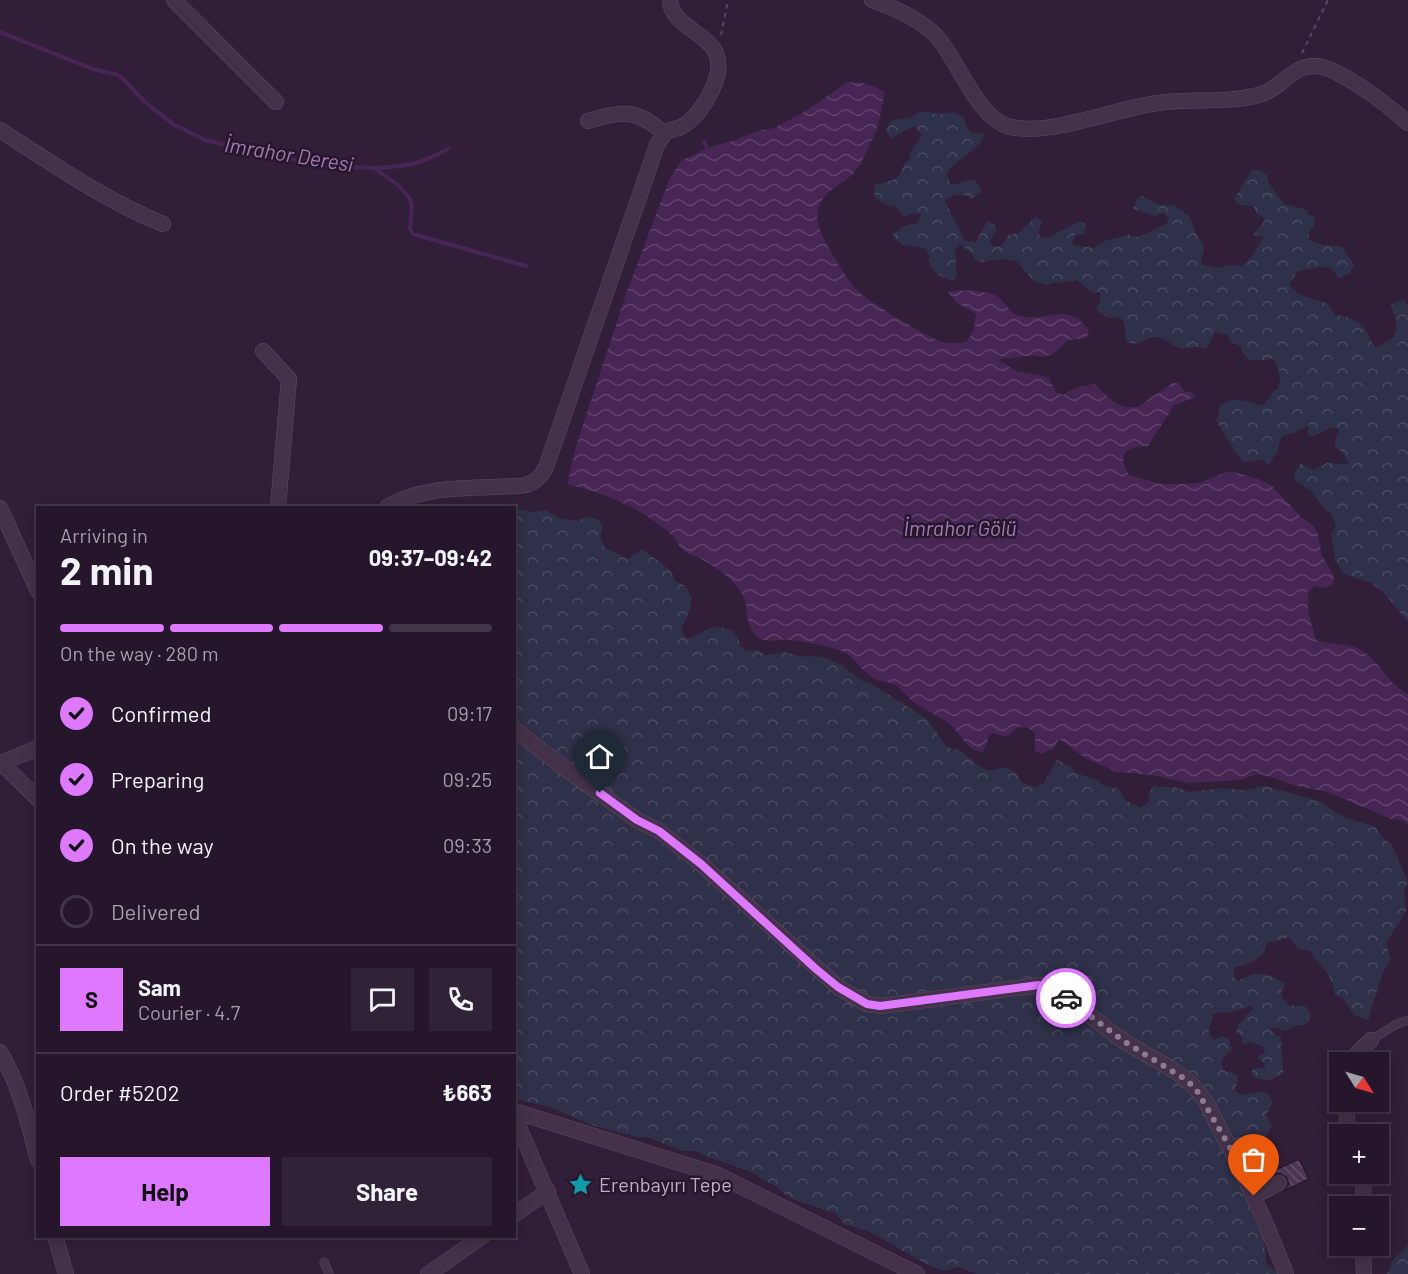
<!DOCTYPE html>
<html lang="en">
<head>
<meta charset="utf-8">
<style>
	body { margin:0; font-family:Barlow,sans-serif; background:#312337; color:#f1f3f6; height:100vh; display:flex; flex-direction:column; font-size:22px; white-space:nowrap }
	* { box-sizing:border-box; margin:0 }
	p { font-size:20px; color:#a39fa9 }
	.icon { flex:none; width:33px; height:33px; fill:none; stroke:currentColor; stroke-width:2; stroke-linecap:round; stroke-linejoin:round }
	.map { position:relative; flex:1; overflow:hidden }
	.sheet { position:absolute; left:36px; top:506px; width:480px; height:732px; display:flex; flex-direction:column; background:#25162b; border-radius:0px; box-shadow:0 3px 15px #0003,0 0 0 2px #423547 }
	.sheet>* { flex:none }
	.needle { width:39px; rotate:127deg }
	.tools { position:absolute; left:1329px; top:1052px; display:grid; gap:12px }
	.tools a { display:grid; place-items:center; width:60px; height:60px; border-radius:0px; background:#25162b; box-shadow:0 3px 15px #0003,0 0 0 2px #423547; font-size:30px }
	.pin { position:absolute; display:grid; place-items:center; width:51px; height:51px; color:#fff; margin:-62px -26px; border-radius:50% 50% 50% 0; rotate:-45deg; box-shadow:0 0 6px #0007 }
	.pin .icon { rotate:45deg }
	.courier { position:absolute; display:grid; place-items:center; width:60px; height:60px; margin:-30px; border:4px solid #dd78ff; border-radius:50%; background:#fff; color:#222; box-shadow:0 2px 8px #0007 }
	.summary em { font-style:normal; font-weight:700 }
	.summary div { display:flex; flex-direction:column-reverse }
	.summary { display:flex; align-items:center; justify-content:space-between; height:102px; padding:0 24px }
	h1 { font-size:39px; font-weight:700; line-height:45px }
	.bar { display:grid; grid-template-columns:repeat(4,1fr); gap:9px 6px; align-content:center; height:72px; padding:0 24px }
	.bar i { height:8px; border-radius:4px; background:#423547 }
	.bar .selected { background:#dd78ff }
	.bar p { grid-column:span 4 }
	.line { display:flex; align-items:center; gap:15px; padding:0 24px; border-top:2px solid #423547 }
	.line div { flex:1 }
	.round { display:grid; place-items:center; flex:none; width:63px; height:63px; border-radius:0px; background:#312337 }
	ol { padding:0 24px; list-style:none }
	li { display:flex; align-items:center; gap:18px; height:66px }
	li p { margin-inline-start:auto }
	li .icon { padding:6px; border-radius:50%; background:#dd78ff; color:#111; stroke-width:4 }
	li:last-child { color:#a39fa9 }
	li i { width:33px; height:33px; border:3px solid #423547; border-radius:50% }
	.primary-button { display:flex; gap:12px; margin-top:auto; padding:12px 24px }
	.primary-button a { flex:1; height:69px; border-radius:0px; background:#dd78ff; color:#111; font-size:24px; font-weight:700; line-height:69px; text-align:center }
	.primary-button a+a { background:#312337; color:#f1f3f6 }
	.map>svg:first-child { display:block }
</style>
</head>
<body>
<div class="map">
<svg width="1408" height="1274" viewBox="0 0 1408 1274">
	<defs>
		<pattern id="forest-crowns" width="20" height="18" patternUnits="userSpaceOnUse" patternTransform="scale(1.5)"><rect width="20" height="18" fill="#2f3049"/><path d="M2 6a3 3 0 1 1 6 0M12 15a3 3 0 1 1 6 0" fill="none" stroke="#4b4b62"/></pattern>
		<pattern id="water-waves" width="16" height="10" patternUnits="userSpaceOnUse" patternTransform="scale(1.5)"><rect width="16" height="10" fill="#472655"/><path d="M0 5q4-4 8 0t8 0" fill="none" stroke="#60436c"/></pattern>
		<pattern id="building-back-hatch" width="6" height="6" patternUnits="userSpaceOnUse" patternTransform="scale(1.5)"><rect width="6" height="6" fill="#4c3555"/><path d="M-1 5l2 2M0 0l6 6M5-1l2 2" fill="none" stroke="#64506c"/></pattern>
	</defs>
	<rect width="100%" height="100%" fill="#311e39"/>
	<g fill="url(#forest-crowns)">
		<path d="M920 111 941 114 953 112 963 117 968 129 972 133 984 134C981 150 957 158 947 173L950 184C960 185 965 179 975 180L982 191 972 199C962 193 954 193 945 201L965 241 977 242 980 233 988 221 996 225V231L990 241 994 247 1001 246 1009 235 1019 233 1035 217 1042 221 1038 233 1041 237 1047 238 1080 221 1086 224 1085 234 1075 235 1072 245 1094 248 1105 241 1128 235 1138 237 1166 224 1169 218 1163 213 1155 216 1133 209 1137 199 1142 196C1153 202 1160 208 1173 204L1190 217 1196 233 1204 245 1201 264 1218 268 1231 265 1242 266C1253 257 1256 248 1264 237L1256 236 1253 233 1265 221 1263 217 1257 214 1253 206 1239 205 1234 199 1252 170 1261 171 1267 175 1269 183 1280 199 1285 204 1307 210 1309 215 1315 217 1314 227 1310 230 1308 240 1323 245 1342 246 1354 265 1350 274 1339 278 1331 268 1319 267 1297 272 1289 285 1299 294 1328 304 1335 315C1345 316 1360 320 1366 330 1370 336 1371 342 1376 348L1394 337 1397 326 1391 305 1399 300H1404L1408 306V622L1384 593 1371 583 1344 574 1335 560 1334 550 1331 534 1336 526 1331 513 1326 511 1310 490 1296 481 1294 474 1301 463 1313 470 1327 463 1349 464 1342 452 1334 446 1339 429 1330 428 1312 437 1307 434 1309 425 1296 432 1282 436 1277 452 1269 464 1261 460 1243 462C1232 450 1226 435 1216 421L1219 414V406C1238 394 1244 403 1264 405L1273 392 1278 389C1281 379 1280 368 1273 359 1256 360 1247 366 1240 346L1231 342 1227 335 1215 332 1208 347 1204 349C1195 344 1189 350 1180 348 1171 346 1165 336 1154 337 1142 339 1138 348 1126 341L1124 322 1118 317 1109 318 1096 310 1100 301V292L1093 293 1077 280C1066 283 1056 281 1047 285L1035 282 1016 261 1001 259 981 262 974 259 971 252 959 244 955 249 957 277 953 281C941 278 932 272 928 260L930 256 924 248 903 245 895 239 893 234 904 226 917 223 921 214H910L904 218 896 206H889L875 199 874 185C893 180 898 182 905 162L909 161C910 149 917 145 922 135L914 126 891 138 885 130 891 121 912 117Z"/>
		<path d="M518 509 534 512 545 510 562 519 575 521 589 517 597 519 603 526 600 536 604 547 628 559 642 549 671 571 675 581 685 586 692 598C691 609 686 619 681 629L686 638C696 638 701 631 710 628 717 626 725 628 732 630L738 638 741 648 747 651 757 650 766 655 785 652 798 656 823 657 843 666 862 681 870 683 926 718 947 747 961 751 982 768 988 771 1005 767 1014 771 1023 783 1036 787 1044 783 1057 760 1070 766 1076 773 1097 780 1102 785 1119 789 1125 800 1141 808 1150 801 1148 795 1154 785 1159 787H1175L1189 792 1223 788 1244 790 1265 786 1319 801 1343 817 1376 827 1382 837 1392 845 1408 882 1404 891 1406 911 1386 943 1391 959 1383 972 1368 1020 1354 1015 1343 998 1335 995C1333 986 1330 975 1323 968 1318 962 1314 960 1312 952L1297 948 1289 937 1274 942H1267C1265 959 1250 964 1235 967L1233 976 1238 981 1252 974H1260L1269 975 1283 982 1285 987 1282 990 1281 996 1288 1005 1307 1007 1311 1016 1305 1025H1298L1284 1031 1277 1028H1269L1276 1035 1281 1037 1283 1073 1268 1081 1252 1077V1069L1265 1067V1063L1257 1058 1265 1052 1264 1047 1250 1042 1245 1044 1242 1043V1037L1236 1032 1238 1025 1253 1009 1252 1006 1228 1013 1220 1012 1213 1015C1211 1026 1205 1032 1214 1040L1222 1036 1229 1039 1232 1050C1223 1056 1217 1063 1226 1072L1229 1071 1238 1076 1235 1091 1241 1095C1255 1094 1266 1085 1273 1102L1266 1115 1272 1126 1266 1137 1265 1154 1255 1161 1251 1180 1254 1219 1265 1235 1264 1243 1267 1264 1278 1274H977L958 1267 944 1271 926 1264 870 1232 844 1224 837 1214 790 1198 775 1186 751 1172 703 1155 697 1151H682L647 1137 641 1138 595 1126 549 1107 515 1099 514 512Z"/>
		<polygon points="1408,1245 1408,1274 1387,1274 1393,1260"/>
	</g>
	<path fill="url(#water-waves)" d="M847 82C862 82 872 85 885 92 882 102 881 113 879 123 876 133 861 165 855 172 843 185 822 190 818 211 815 221 821 232 825 241 832 254 847 280 857 290 869 302 928 338 943 342 950 344 959 343 966 342L974 330 976 314 957 303 948 292C958 289 986 291 995 295 1005 300 1009 314 1020 316 1049 322 1067 301 1089 330L1087 338 1067 340C1048 363 1048 354 1023 356 1020 357 1017 358 1014 358 1007 359 1006 357 999 360L1016 371 1048 377 1056 392 1063 395 1077 387 1094 384C1108 395 1116 410 1137 407L1173 383H1179L1184 391 1193 393 1195 397 1173 406C1166 420 1156 432 1148 446 1126 447 1116 453 1129 475L1161 484H1182L1199 483 1230 471 1258 479 1271 485 1301 517 1314 526 1318 534 1322 556 1334 575 1333 584 1326 588 1315 586 1308 592V611L1316 640C1330 645 1346 643 1359 649 1379 659 1387 684 1408 694V824L1401 820 1391 819 1328 792 1297 786 1271 777 1257 774 1241 780 1189 783 1152 775 1117 772 1085 758 1059 739 1054 748 1041 754 1035 751V733L1028 728 1018 727 1006 737 993 733 989 736 983 752C966 750 964 738 953 727 940 715 921 710 908 697 903 692 901 688 895 685 888 681 880 682 873 678 864 673 857 661 847 654 834 646 805 642 790 640 779 638 768 644 759 638 743 628 750 605 741 592 733 579 716 567 703 560 697 557 688 554 683 550 678 546 677 539 672 535 640 507 608 495 567 484L578 440 626 294 669 180 681 161 707 148 736 140 754 132 774 128 806 111Z"/>
	<g fill="none" stroke-linecap="round" stroke-linejoin="round">
		<g stroke="#472655" stroke-width="4">
			<polyline points="0,32 93,69 115,74 122,78 145,102 173,124 205,140 289,159 334,166 374,168 399,186 410,199 412,208 410,229 413,234 526,266"/>
			<polyline points="704,141 707,148"/>
			<path d="M375 168C409 166 418 165 448 149"/>
		</g>
	</g>
	<polygon fill="url(#building-back-hatch)" stroke="#291930" stroke-width="1.5" points="1299,1159 1309,1179 1284,1191 1289,1184 1287,1178 1280,1173 1275,1174 1273,1171"/>
	<g fill="none" stroke-linecap="round" stroke-linejoin="round">
		<defs>
			<g id="lane">
				<polyline points="1371,1040 1395,1025 1408,1020"/>
				<polyline points="324,1262 329,1274"/>
			</g>
			<g id="street">
				<polyline points="174,0 276,102"/>
				<path d="M872 0C895 8 921 19 938 38 958 61 977 116 1007 126 1047 138 1116 108 1158 103 1192 98 1229 104 1262 94 1283 87 1293 64 1317 66 1340 68 1390 107 1408 123"/>
				<path d="M588 121C623 111 636 108 665 134"/>
				<path d="M0 130C53 164 104 200 163 224"/>
				<polyline points="263,351 289,379 278,507"/>
				<path d="M387 507C420 488 456 488 493 487 503 486 516 487 526 485 536 482 541 476 546 467L657 145C659 142 662 136 665 133 671 129 680 129 686 124 704 110 727 73 715 51 705 32 670 24 670 0"/>
				<polyline points="0,508 38,591"/>
				<path d="M514 729 563 767 637 820 659 831 701 864 838 987 867 1004 881 1006 1039 985C1067 993 1092 1018 1115 1035 1139 1053 1176 1067 1195 1088 1207 1101 1214 1117 1221 1132 1247 1178 1267 1225 1286 1274"/>
				<polyline points="0,762 38,799"/>
				<polyline points="1,763 38,748"/>
				<path d="M0 1052C20 1085 28 1123 38 1160"/>
				<polyline points="1353,1062 1355,1056 1371,1040"/>
				<polyline points="1346,1101 1347,1121 1352,1134"/>
				<polyline points="514,1111 718,1175 917,1274"/>
				<polyline points="514,1116 582,1274"/>
				<polyline points="1254,1196 1279,1183"/>
				<polyline points="1363,1206 1364,1173"/>
				<polyline points="514,1215 548,1191"/>
				<polyline points="55,1236 66,1274"/>
				<polyline points="1363,1245 1364,1274"/>
				<polyline points="428,1274 483,1236"/>
			</g>
		</defs>
		<use href="#lane" stroke="#5d4c64" stroke-width="9"/>
		<use href="#street" stroke="#5d4c64" stroke-width="16"/>
		<g stroke="#534b65" stroke-width="2" stroke-dasharray="4.5 4.5" stroke-linecap="butt">
			<polyline points="721,35 728,0"/>
			<polyline points="1302,53 1328,0"/>
		</g>
		<use href="#lane" stroke="#433249" stroke-width="8"/>
		<use href="#street" stroke="#433249" stroke-width="15"/>
	</g>
	<g fill="none" stroke-linecap="round" stroke-linejoin="round">
		<polyline stroke="#8d7a95" stroke-width="6" stroke-dasharray="0 10.8" points="1066,998 1125,1042 1185,1079 1196,1089 1232,1151 1254,1196"/>
		<polyline stroke="#dd78ff" stroke-width="8" points="600,793 637,820 659,831 701,864 816,969 838,987 867,1004 880,1006 1039,985 1049,988 1066,998"/>
	</g>
	<defs>
		<symbol id="sight-bare" viewBox="-9 -9 18 18"><path d="M0-6L1.8-2.2L6-1.7L2.9 1.2L3.7 5.4L0 3.3L-3.7 5.4L-2.9 1.2L-6-1.7L-1.8-2.2Z" fill="#0f9aa8" stroke="#27172d" stroke-width="2.5" paint-order="stroke"/></symbol>
	</defs>
	<g fill-rule="evenodd">
		<use href="#sight-bare" x="564" y="1168" width="33" height="33"/>
	</g>
	<g text-anchor="middle" stroke-width="5" stroke-linejoin="round" paint-order="stroke">
		<g font-size="20" fill="#bfacc6" stroke="#27172d" text-anchor="start">
			<text x="599" y="1192">Erenbayırı Tepe</text>
		</g>
		<g font-size="21" font-style="italic" fill="#a479b6" stroke="#27172d">
			<text transform="translate(289 155) rotate(9)" y="7">İmrahor Deresi</text>
			<text x="960" y="536">İmrahor Gölü</text>
		</g>
	</g>
</svg>
<div class="tools">
<a><svg class="needle" viewBox="-14 -14 28 28"><path d="M0-13l5 13h-10z" fill="#e53935"/><path d="M0 13l5-13h-10z" fill="#a39fa9"/></svg></a>
<a>+</a>
<a>−</a>
</div>
<div class="pin" style="left:1254px;top:1196px;background:#ea580c"><svg class="icon" aria-label="bag" viewBox="0 0 24 24"><path d="M5 8h14l-1 12H6zM9 8a3 3 0 0 1 6 0"/></svg></div>
<div class="pin" style="left:600px;top:793px;background:#1f2937"><svg class="icon" aria-label="home" viewBox="0 0 24 24"><path d="M3 11l9-7 9 7M6 9v11h12V9"/></svg></div>
<div class="courier" style="left:1066px;top:998px"><svg class="icon" aria-label="car" viewBox="0 0 24 24"><path d="M5 17H2v-5l4-1 3-4h7l3 4 3 1v5h-3M9 17h6M6 11h13"/><circle cx="7" cy="17" r="2"/><circle cx="17" cy="17" r="2"/></svg></div>
<section class="sheet">
<div class="summary"><div><h1>2 min</h1><p>Arriving in</p></div><em>09:37–09:42</em></div>
<div class="bar"><i class="selected"></i><i class="selected"></i><i class="selected"></i><i></i><p>On the way · 280 m</p></div>
<ol>
<li><svg class="icon" aria-label="check" viewBox="0 0 24 24"><path d="M5 12l5 5 9-10"/></svg>Confirmed<p>09:17</p></li>
<li><svg class="icon" aria-label="check" viewBox="0 0 24 24"><path d="M5 12l5 5 9-10"/></svg>Preparing<p>09:25</p></li>
<li><svg class="icon" aria-label="check" viewBox="0 0 24 24"><path d="M5 12l5 5 9-10"/></svg>On the way<p>09:33</p></li>
<li><i></i>Delivered</li>
</ol>
<div class="line" style="height:108px"><b class="round" style="background:#dd78ff;color:#111">S</b><div><b>Sam</b><p>Courier · 4.7</p></div><a class="round"><svg class="icon" aria-label="chat" viewBox="0 0 24 24"><path d="M4 5h16v11H9l-5 4z"/></svg></a><a class="round"><svg class="icon" aria-label="phone" viewBox="0 0 24 24"><path d="M5 4h4l2 5-3 2q2 4 5 5l2-3 5 2v4C11 20 4 13 5 4z"/></svg></a></div>
<div class="line" style="height:78px"><div>Order #5202</div><b>₺663</b></div>
<div class="primary-button"><a>Help</a><a>Share</a></div>
</section>
</div>
</body>
</html>
